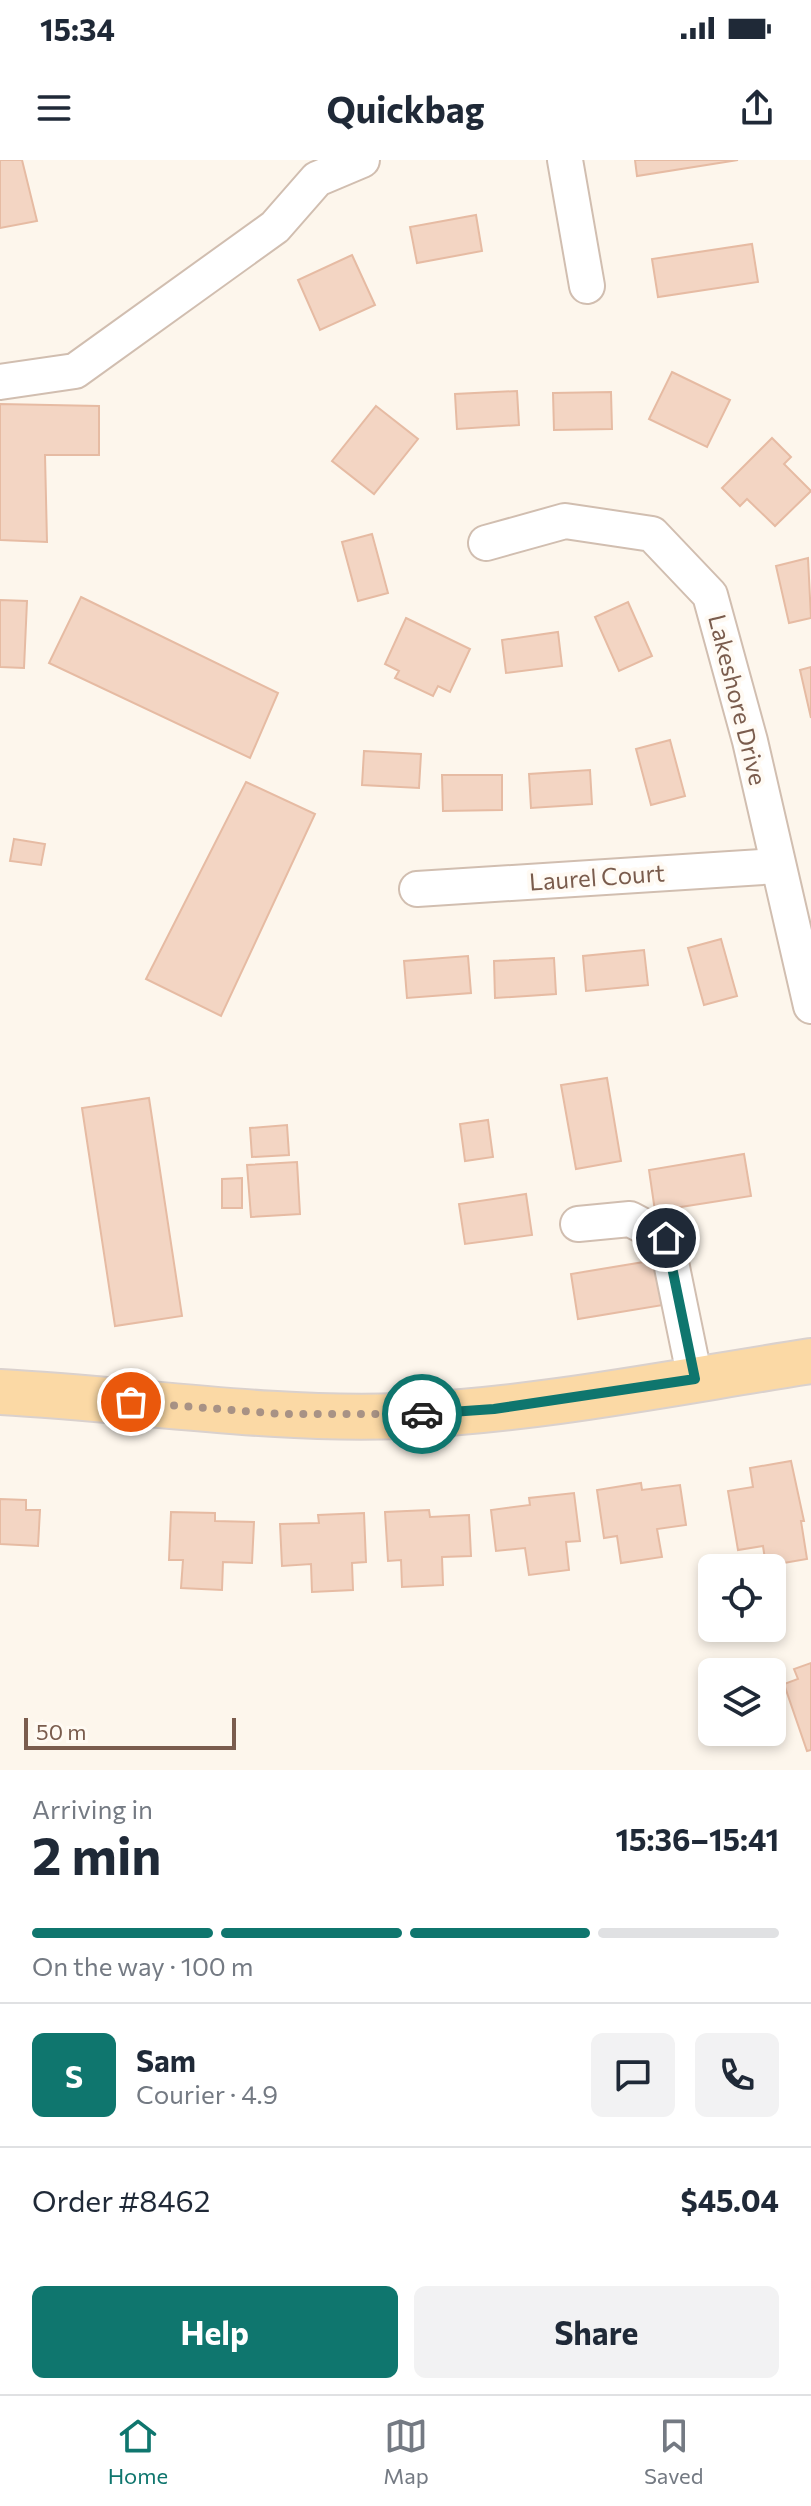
<!DOCTYPE html>
<html lang="en">
<head>
<meta charset="utf-8">
<style>
	body { margin:0; font-family:Commissioner,sans-serif; background:#f2f2f3; color:#1f2937; height:100vh; display:flex; flex-direction:column; font-size:30px; white-space:nowrap }
	* { box-sizing:border-box; margin:0 }
	p { font-size:26px; color:#747a83 }
	.icon { flex:none; width:44px; height:44px; fill:none; stroke:currentColor; stroke-width:2; stroke-linecap:round; stroke-linejoin:round }
	.map { position:relative; height:1610px; overflow:hidden }
	.side { display:flex; flex-direction:column; background:#fff; flex:1 }
	.side>* { flex:none }
	.controls { position:absolute; left:698px; top:1394px; display:grid; gap:16px }
	.controls a { display:grid; place-items:center; width:88px; height:88px; border-radius:12px; background:#fff; box-shadow:0 4px 12px #0003; font-size:40px }
	.scale { position:absolute; left:24px; bottom:20px; width:212px; box-sizing:border-box; padding-left:8px; border:4px solid #7a5c4d; border-top:0; font-size:22px; line-height:28px; white-space:nowrap; color:#7a5c4d; -webkit-text-stroke:6px #fffaf3; paint-order:stroke }
	.pin { position:absolute; display:grid; place-items:center; width:68px; height:68px; color:#fff; margin:-34px; border:4px solid #fff; border-radius:50%; box-shadow:0 2px 8px #0007 }
	.courier { position:absolute; display:grid; place-items:center; width:80px; height:80px; margin:-40px; border:6px solid #0f766e; border-radius:50%; background:#fff; color:#222; box-shadow:0 2px 10px #0007 }
	.overview em { font-style:normal; font-weight:700 }
	.overview div { display:flex; flex-direction:column-reverse }
	.overview { display:flex; align-items:center; justify-content:space-between; height:136px; padding:0 32px }
	h1 { font-size:52px; font-weight:700; line-height:60px }
	.bar { display:grid; grid-template-columns:repeat(4,1fr); gap:12px 8px; align-content:center; height:96px; padding:0 32px }
	.bar i { height:10px; border-radius:6px; background:#e0e1e3 }
	.bar .on { background:#0f766e }
	.bar p { grid-column:span 4 }
	.line { display:flex; align-items:center; gap:20px; padding:0 32px; border-top:2px solid #e0e1e3 }
	.line div { flex:1 }
	.round { display:grid; place-items:center; flex:none; width:84px; height:84px; border-radius:12px; background:#f2f2f3 }
	.action { display:flex; gap:16px; margin-top:auto; padding:16px 32px }
	.action a { flex:1; height:92px; border-radius:12px; background:#0f766e; color:#fff; font-size:32px; font-weight:700; line-height:92px; text-align:center }
	.action a+a { background:#f2f2f3; color:#1f2937 }
	.status { display:flex; justify-content:space-between; align-items:center; height:56px; padding:0 40px; background:#fff; direction:ltr }
	.status svg { height:22px; fill:currentColor }
	header { display:flex; justify-content:space-between; align-items:center; height:104px; padding:0 32px; background:#fff; font-size:36px; font-weight:700 }
	.menu { display:flex; justify-content:space-around; align-items:center; height:112px; border-top:2px solid #e0e1e3; background:#fff; font-size:22px; color:#747a83 }
	.menu a { display:grid; justify-items:center; gap:4px }
	.menu .on { color:#0f766e }
	.map>svg:first-child { display:block }
</style>
</head>
<body>
<div class="status"><b>15:34</b><svg viewBox="0 0 49 12"><path d="M0 12V9h3v3zM5 12V6h3v6zM10 12V3h3v9zM15 12V0h3v12zM26 1h20v11H26zM47 4h2v5h-2z"/></svg></div>
<header><svg class="icon" aria-label="menu" viewBox="0 0 24 24"><path d="M4 6h16M4 12h16M4 18h16"/></svg>Quickbag<svg class="icon" aria-label="share" viewBox="0 0 24 24"><path d="M12 15V3M7 8l5-5 5 5M5 13v7h14v-7"/></svg></header>
<div class="map">
<svg width="811" height="1610" viewBox="0 0 811 1610">
	<rect width="100%" height="100%" fill="#fdf6ec"/>
	<g fill="#f3d5c3" stroke="#e6bba3" stroke-width="2">
		<polygon points="0,0 22,0 37,61 0,68"/>
		<polygon points="635,0 738,0 637,16"/>
		<polygon points="476,55 482,91 417,103 410,67"/>
		<polygon points="752,84 758,122 658,137 652,99"/>
		<polygon points="352,95 375,145 320,170 298,120"/>
		<polygon points="672,212 730,240 707,287 649,259"/>
		<polygon points="517,231 519,265 457,269 455,234"/>
		<polygon points="611,232 612,269 554,270 553,233"/>
		<polygon points="0,244 99,246 99,295 45,295 47,382 0,380"/>
		<polygon points="376,246 418,279 374,334 332,301"/>
		<polygon points="772,278 791,297 784,304 811,331 775,366 747,339 740,346 722,328"/>
		<polygon points="372,374 388,433 358,441 342,382"/>
		<polygon points="808,398 811,458 789,463 776,406"/>
		<polygon points="81,437 278,533 250,598 49,503"/>
		<polygon points="0,440 27,441 24,508 0,507"/>
		<polygon points="628,442 652,496 619,511 595,457"/>
		<polygon points="406,458 470,489 450,532 438,526 433,536 395,518 399,511 385,504"/>
		<polygon points="558,472 562,506 506,513 502,480"/>
		<polygon points="811,507 811,558 800,510"/>
		<polygon points="670,580 685,636 651,645 636,589"/>
		<polygon points="364,591 421,594 419,628 362,625"/>
		<polygon points="590,610 592,644 531,648 529,614"/>
		<polygon points="442,615 502,615 502,650 443,651"/>
		<polygon points="246,622 315,654 221,856 146,819"/>
		<polygon points="14,679 45,684 41,705 10,701"/>
		<polygon points="721,779 737,836 704,845 688,788"/>
		<polygon points="644,790 648,825 586,831 583,796"/>
		<polygon points="468,796 471,833 407,838 404,801"/>
		<polygon points="554,798 556,834 495,838 494,801"/>
		<polygon points="607,918 621,1001 576,1009 561,925"/>
		<polygon points="149,938 182,1156 115,1166 82,948"/>
		<polygon points="488,960 493,997 465,1001 460,964"/>
		<polygon points="287,965 289,995 252,997 250,968"/>
		<polygon points="744,994 751,1036 655,1051 649,1010"/>
		<polygon points="297,1002 300,1054 251,1057 247,1005"/>
		<polygon points="242,1018 242,1048 222,1048 222,1019"/>
		<polygon points="526,1034 532,1075 465,1084 459,1044"/>
		<polygon points="656,1100 663,1145 578,1159 571,1114"/>
		<polygon points="791,1301 804,1361 801,1361 807,1399 766,1406 763,1386 738,1390 728,1331 753,1327 750,1308"/>
		<polygon points="641,1323 642,1330 680,1325 686,1365 657,1369 662,1397 621,1403 617,1376 604,1378 597,1330"/>
		<polygon points="574,1333 580,1381 566,1382 569,1410 529,1415 525,1388 496,1391 491,1350 530,1345 529,1338"/>
		<polygon points="0,1339 26,1340 26,1350 40,1350 38,1386 0,1384"/>
		<polygon points="429,1350 430,1357 469,1355 471,1396 442,1397 443,1425 402,1427 401,1400 388,1401 385,1352"/>
		<polygon points="171,1352 215,1353 215,1361 254,1362 252,1403 223,1402 222,1430 181,1428 183,1400 169,1400"/>
		<polygon points="364,1353 366,1402 352,1403 353,1430 312,1432 311,1404 282,1406 280,1364 319,1363 318,1355"/>
		<polygon points="811,1503 811,1590 807,1591 784,1524 798,1519 794,1509"/>
	</g>
	<g fill="none" stroke-linecap="round" stroke-linejoin="round">
		<defs>
			<g id="minor">
				<polyline points="565,0 587,126"/>
				<polyline points="0,222 75,211 275,67 317,19 362,0"/>
				<polyline points="486,383 565,361 652,374 710,435 750,581 811,846"/>
				<polyline points="417,729 778,706"/>
				<polyline points="578,1064 630,1059 666,1078 695,1219"/>
			</g>
			<path id="major" d="M0 1232C133 1239 267 1261 401 1256 538 1250 675 1222 811 1201"/>
		</defs>
		<use href="#minor" stroke="#d1beb0" stroke-width="38"/>
		<use href="#major" stroke="#dad1cd" stroke-width="48"/>
		<use href="#minor" stroke="#fff" stroke-width="34"/>
		<use href="#major" stroke="#fbd9a5" stroke-width="44"/>
	</g>
	<g fill="none" stroke-linecap="round" stroke-linejoin="round">
		<polyline stroke="#a89285" stroke-width="8" stroke-dasharray="0 14.4" points="131,1242 282,1254 422,1254"/>
		<polyline stroke="#0f766e" stroke-width="10" points="422,1254 494,1249 695,1219 666,1078"/>
	</g>
	<g text-anchor="middle" stroke-width="8" stroke-linejoin="round" paint-order="stroke">
		<g font-size="24" fill="#7a5c4d" stroke="#fffaf3">
			<text transform="translate(737 540) rotate(76)" y="8">Lakeshore Drive</text>
			<text transform="translate(597 718) rotate(-4)" y="8">Laurel Court</text>
		</g>
	</g>
</svg>
<div class="controls">
<a><svg class="icon" aria-label="locate" viewBox="0 0 24 24"><circle cx="12" cy="12" r="6"/><path d="M12 2v4M12 18v4M2 12h4M18 12h4"/></svg></a>
<a><svg class="icon" aria-label="layers" viewBox="0 0 24 24"><path d="M12 4l9 5-9 5-9-5zM3 14l9 5 9-5"/></svg></a>
</div>
<div class="scale">50 m</div>
<div class="pin" style="left:131px;top:1242px;background:#ea580c"><svg class="icon" aria-label="bag" viewBox="0 0 24 24"><path d="M5 8h14l-1 12H6zM9 8a3 3 0 0 1 6 0"/></svg></div>
<div class="pin" style="left:666px;top:1078px;background:#1f2937"><svg class="icon" aria-label="home" viewBox="0 0 24 24"><path d="M3 11l9-7 9 7M6 9v11h12V9"/></svg></div>
<div class="courier" style="left:422px;top:1254px"><svg class="icon" aria-label="car" viewBox="0 0 24 24"><path d="M5 17H2v-5l4-1 3-4h7l3 4 3 1v5h-3M9 17h6M6 11h13"/><circle cx="7" cy="17" r="2"/><circle cx="17" cy="17" r="2"/></svg></div>
</div>
<section class="side">
<div class="overview"><div><h1>2 min</h1><p>Arriving in</p></div><em>15:36–15:41</em></div>
<div class="bar"><i class="on"></i><i class="on"></i><i class="on"></i><i></i><p>On the way · 100 m</p></div>
<div class="line" style="height:144px"><b class="round" style="background:#0f766e;color:#fff">S</b><div><b>Sam</b><p>Courier · 4.9</p></div><a class="round"><svg class="icon" aria-label="chat" viewBox="0 0 24 24"><path d="M4 5h16v11H9l-5 4z"/></svg></a><a class="round"><svg class="icon" aria-label="phone" viewBox="0 0 24 24"><path d="M5 4h4l2 5-3 2q2 4 5 5l2-3 5 2v4C11 20 4 13 5 4z"/></svg></a></div>
<div class="line" style="height:104px"><div>Order #8462</div><b>$45.04</b></div>
<div class="action"><a>Help</a><a>Share</a></div>
</section>
<nav class="menu">
<a class="on"><svg class="icon" aria-label="home" viewBox="0 0 24 24"><path d="M3 11l9-7 9 7M6 9v11h12V9"/></svg>Home</a>
<a><svg class="icon" aria-label="map" viewBox="0 0 24 24"><path d="M3 6l6-2 6 2 6-2v14l-6 2-6-2-6 2zM9 4v14M15 6v14"/></svg>Map</a>
<a><svg class="icon" aria-label="saved" viewBox="0 0 24 24"><path d="M7 4h10v16l-5-4-5 4z"/></svg>Saved</a>
</nav>
</body>
</html>
